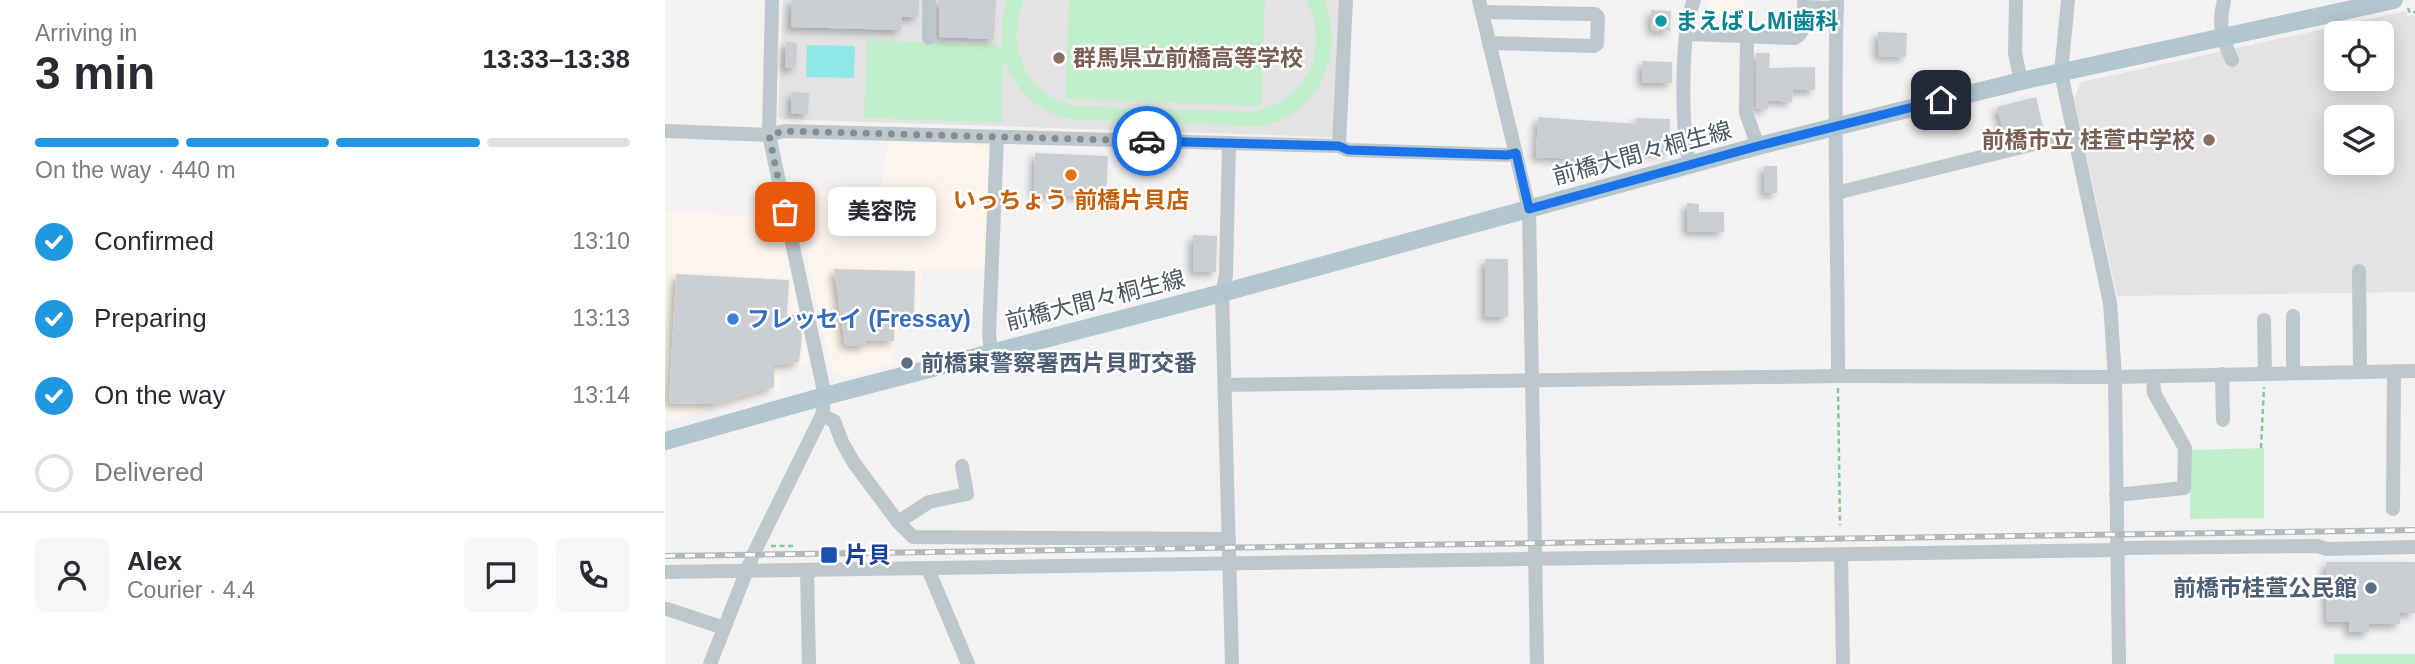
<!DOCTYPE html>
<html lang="en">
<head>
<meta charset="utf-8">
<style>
	body { margin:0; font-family:Helvetica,"Noto Sans JP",sans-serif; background:#f7f7f7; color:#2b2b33; height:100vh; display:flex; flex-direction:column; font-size:26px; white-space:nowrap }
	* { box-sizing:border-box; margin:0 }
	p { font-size:23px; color:#7c7c81 }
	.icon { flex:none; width:38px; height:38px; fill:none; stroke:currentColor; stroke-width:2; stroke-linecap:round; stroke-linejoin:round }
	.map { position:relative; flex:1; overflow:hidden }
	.side { display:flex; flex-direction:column; background:#fff; width:665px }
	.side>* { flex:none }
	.controls { position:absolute; left:1659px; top:21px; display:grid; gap:14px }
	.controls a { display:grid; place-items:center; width:70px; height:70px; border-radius:10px; background:#fff; box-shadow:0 4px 18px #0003; font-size:35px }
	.pin { position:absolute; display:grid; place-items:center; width:60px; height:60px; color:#fff; margin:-30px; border-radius:14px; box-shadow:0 4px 10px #0006 }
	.courier { position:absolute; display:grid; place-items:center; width:70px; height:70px; margin:-35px; border:5px solid #1a73e8; border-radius:50%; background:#fff; color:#222; box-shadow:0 2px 9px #0007 }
	.bubble { position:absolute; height:49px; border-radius:10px; background:#fff; box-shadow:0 4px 18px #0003; font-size:23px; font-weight:700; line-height:49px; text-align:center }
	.head em { font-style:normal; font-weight:700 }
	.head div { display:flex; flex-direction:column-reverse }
	.head { display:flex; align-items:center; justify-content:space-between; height:119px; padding:0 35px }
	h1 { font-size:46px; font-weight:700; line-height:52px }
	.bar { display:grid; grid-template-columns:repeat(4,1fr); gap:10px 7px; align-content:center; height:84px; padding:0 35px }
	.bar i { height:9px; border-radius:5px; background:#e1e1e2 }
	.bar .selected { background:#1f98df }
	.bar p { grid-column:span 4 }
	.line { display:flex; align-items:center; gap:18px; padding:0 35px; border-top:2px solid #e1e1e2 }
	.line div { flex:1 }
	.round { display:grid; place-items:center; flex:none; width:74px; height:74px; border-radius:10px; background:#f7f7f7 }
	ol { padding:0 35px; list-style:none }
	li { display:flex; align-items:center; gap:21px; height:77px }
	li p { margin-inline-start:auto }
	li .icon { padding:7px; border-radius:50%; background:#1f98df; color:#fff; stroke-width:4 }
	li:last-child { color:#7c7c81 }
	li i { width:38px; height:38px; border:4px solid #e1e1e2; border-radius:50% }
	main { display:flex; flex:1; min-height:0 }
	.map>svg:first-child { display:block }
</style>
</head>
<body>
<main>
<section class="side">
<div class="head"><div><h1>3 min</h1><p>Arriving in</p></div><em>13:33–13:38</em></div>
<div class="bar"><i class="selected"></i><i class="selected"></i><i class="selected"></i><i></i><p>On the way · 440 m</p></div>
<ol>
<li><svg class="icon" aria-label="check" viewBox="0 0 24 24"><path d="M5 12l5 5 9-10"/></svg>Confirmed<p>13:10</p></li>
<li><svg class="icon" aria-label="check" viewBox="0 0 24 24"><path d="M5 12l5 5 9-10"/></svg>Preparing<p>13:13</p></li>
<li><svg class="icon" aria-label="check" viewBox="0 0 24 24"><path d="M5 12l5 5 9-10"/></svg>On the way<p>13:14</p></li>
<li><i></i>Delivered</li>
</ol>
<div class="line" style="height:126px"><a class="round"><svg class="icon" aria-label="person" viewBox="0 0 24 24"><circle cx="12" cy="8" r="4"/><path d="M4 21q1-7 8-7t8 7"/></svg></a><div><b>Alex</b><p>Courier · 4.4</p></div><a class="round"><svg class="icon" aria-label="chat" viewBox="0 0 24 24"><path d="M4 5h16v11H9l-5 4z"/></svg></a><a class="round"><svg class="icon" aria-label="phone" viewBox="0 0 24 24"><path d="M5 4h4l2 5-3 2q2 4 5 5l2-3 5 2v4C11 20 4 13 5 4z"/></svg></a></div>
</section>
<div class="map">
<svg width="1750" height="664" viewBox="0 0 1750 664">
	<defs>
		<filter id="shadow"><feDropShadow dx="-4.5" dy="4.5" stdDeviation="3.5" flood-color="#0004"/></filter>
	</defs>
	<rect width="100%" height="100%" fill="#f3f1f2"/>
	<g fill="#fcf5ed">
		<polygon points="1044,0 1078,0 1078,22 1044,21"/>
		<polygon points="223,140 325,146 321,267 257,267 254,320 234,321 227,364 181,377 167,372 127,190 216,191"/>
		<polygon points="0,211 114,218 145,364 113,368 117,389 0,421"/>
	</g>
	<g fill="#e4e2e3" fill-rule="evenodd">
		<polygon points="118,0 675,0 670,136 666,137 115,119 113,115"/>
		<path d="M1741 11 1742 16 1750 15V292L1452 296 1409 99 1416 82ZM1671 33H1717V79H1671ZM1671 117H1717V163H1671Z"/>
	</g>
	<g fill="#c2efcb">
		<path d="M341 0H359C339 47 361 96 412 106L585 112C641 103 667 49 641 0H658L660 2C679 51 656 114 600 125 582 128 560 124 541 124 498 122 455 121 413 120 375 116 352 93 338 59L337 123 199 118 202 40 332 45 337 52V23Z"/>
		<polygon points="404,0 600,0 596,106 400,99"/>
		<polygon points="1599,448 1599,518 1525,519 1525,450"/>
		<rect x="1669" y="654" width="81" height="10"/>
	</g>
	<polygon fill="#91e8ea" points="142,45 190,46 189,78 141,77"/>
	<g fill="#cbcfd3" filter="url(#shadow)">
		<polygon points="127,0 254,0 253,17 237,17 236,30 126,27"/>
		<polygon points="274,0 331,0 329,39 274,37"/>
		<polygon points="986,10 1006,11 1005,31 986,30"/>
		<polygon points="1213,32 1242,33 1241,57 1213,56"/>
		<polygon points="121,42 132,43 131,68 120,68"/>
		<polygon points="1091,53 1105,53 1104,68 1150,67 1150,90 1128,90 1127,102 1103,100 1103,109 1091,109"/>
		<polygon points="977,61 1007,62 1007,83 977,83"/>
		<polygon points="127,92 144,93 143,114 126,113"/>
		<polygon points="1371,97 1379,131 1341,141 1332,107"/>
		<polygon points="873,117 971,124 971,118 1005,119 1004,153 957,152 956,161 871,157"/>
		<polygon points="370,153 443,156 441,197 369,194"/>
		<rect x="1099" y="166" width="13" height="27"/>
		<polygon points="1022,203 1034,204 1034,212 1059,212 1059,232 1022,231"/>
		<polygon points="528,235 552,236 551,272 528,271"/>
		<rect x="820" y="259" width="23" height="58"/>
		<polygon points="169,269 250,271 249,318 230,318 229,341 200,341 201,346 180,345"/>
		<polygon points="11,274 124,280 122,314 133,315 137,336 134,362 109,365 109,387 48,404 4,403"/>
		<polygon points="1661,562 1750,562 1750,613 1735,613 1735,624 1704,624 1704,632 1684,632 1684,622 1662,622"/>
	</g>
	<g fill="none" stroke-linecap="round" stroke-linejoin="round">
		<g stroke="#7bcc94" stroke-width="2.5" stroke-dasharray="5 3.5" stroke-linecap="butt">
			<polyline points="1743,8 1745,13 1750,12"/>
			<polyline points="1173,388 1175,525"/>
			<polyline points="1596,448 1599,387"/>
			<polyline points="106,546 131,546"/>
		</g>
		<g stroke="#bdc8cd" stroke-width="14">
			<polyline points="814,0 864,209 872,664"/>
			<path d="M1172 0C1168 125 1173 250 1173 376"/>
			<polyline points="1351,0 1350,53 1356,81"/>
			<polyline points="1403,0 1396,73 1445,303 1450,377 1454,664"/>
			<path d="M1559 0C1553 24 1557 39 1567 60"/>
			<polyline points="1139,7 1172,8"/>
			<polyline points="264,10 264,0"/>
			<polyline points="817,12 930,14 933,17 932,44 929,46 824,43"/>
			<path d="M1022 34 1130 38C1143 32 1139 12 1139 0"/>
			<polyline points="1082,36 1081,113 1093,146"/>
			<polyline points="264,38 264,17"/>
			<polyline points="0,131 104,135 119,131 674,146 683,150 842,155 851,153"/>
			<polyline points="564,143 561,275 557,293 567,664"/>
			<polyline points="674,146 681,0"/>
			<path d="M1025 166C1016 130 1015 34 1029 0"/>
			<polyline points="1171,193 1409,134"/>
			<polyline points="1694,271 1695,372"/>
			<polyline points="1599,320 1600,373"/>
			<polyline points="326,352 324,333 332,138"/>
			<polyline points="1628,373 1628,316"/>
			<polyline points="1557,374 1558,420"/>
			<polyline points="560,385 1173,376 1450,377 1750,371"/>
			<polyline points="157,415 169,421 177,442 189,463 233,522 248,537 564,539"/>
			<polyline points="1451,495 1519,488 1520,448 1489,393 1488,376"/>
			<polyline points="1728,509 1729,371"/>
			<polyline points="233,522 264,502 302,494 297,466"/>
			<polyline points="1176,554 1178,664"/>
			<polyline points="263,569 303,664"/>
			<polyline points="142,571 144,664"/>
			<polyline points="0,572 1452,550 1461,548 1653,546 1661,549 1750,547"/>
			<polyline points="2,609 59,628"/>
			<polyline points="45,664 88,555 157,415 160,396 104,135 107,0"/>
		</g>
		<polyline stroke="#b2c6cf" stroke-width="18" points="0,441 160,396 557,293 1093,146 1356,81 1729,0"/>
		<defs>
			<polyline id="rail" points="0,556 1750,530"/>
		</defs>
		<use href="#rail" stroke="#b3b8bb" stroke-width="6"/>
		<use href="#rail" stroke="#fff" stroke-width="3.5" stroke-dasharray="10" stroke-linecap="butt"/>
	</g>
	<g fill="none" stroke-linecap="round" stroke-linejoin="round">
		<polyline stroke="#848e92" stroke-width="7" stroke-dasharray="0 12.6" points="120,212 104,135 119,131 482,141"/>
		<polyline stroke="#1a73e8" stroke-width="9" points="482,141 674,146 683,150 842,155 851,153 864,209 1093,146 1276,100"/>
	</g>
	<circle fill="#0f9aa8" stroke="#fff" stroke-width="2.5" cx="996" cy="21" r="7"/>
	<g fill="#8d6e63" stroke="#fff" stroke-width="2.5">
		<circle cx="394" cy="58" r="7"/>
		<circle cx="1544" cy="140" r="7"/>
	</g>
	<circle fill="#e8710a" stroke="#fff" stroke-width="2.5" cx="406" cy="175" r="7"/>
	<circle fill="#3f7fe0" stroke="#fff" stroke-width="2.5" cx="68" cy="319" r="7"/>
	<g fill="#5c6f8a" stroke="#fff" stroke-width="2.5">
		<circle cx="242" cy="363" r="7"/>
		<circle cx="1706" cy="588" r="7"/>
	</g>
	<rect fill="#1a4fb4" stroke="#fff" stroke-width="2.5" x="155" y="546" width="18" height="18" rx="3.5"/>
	<g text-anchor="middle" stroke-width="5" stroke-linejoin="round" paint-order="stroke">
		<g font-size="23" font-weight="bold" fill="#0d838f" stroke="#fff" text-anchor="start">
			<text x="1010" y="29">まえばしMi歯科</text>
		</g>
		<g font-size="23" font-weight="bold" fill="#785e54" stroke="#fff" text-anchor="start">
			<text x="408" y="66">群馬県立前橋高等学校</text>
			<text x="1530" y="148" text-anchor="end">前橋市立 桂萱中学校</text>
		</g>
		<g font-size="23" fill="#49585e" stroke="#fff">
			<text transform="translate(977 153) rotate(-15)" y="8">前橋大間々桐生線</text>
			<text transform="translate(430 300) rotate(-14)" y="8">前橋大間々桐生線</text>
		</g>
		<g font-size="23" font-weight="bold" fill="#c56008" stroke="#fff">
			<text x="406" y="208">いっちょう 前橋片貝店</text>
		</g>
		<g font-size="23" font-weight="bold" fill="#366cbe" stroke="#fff" text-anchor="start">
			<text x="82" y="327">フレッセイ (Fressay)</text>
		</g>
		<g font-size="23" font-weight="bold" fill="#4e5e75" stroke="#fff" text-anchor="start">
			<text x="256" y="371">前橋東警察署西片貝町交番</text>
			<text x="1692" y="596" text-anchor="end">前橋市桂萱公民館</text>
		</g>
		<g font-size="23" font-weight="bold" fill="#164399" stroke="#fff" text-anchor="start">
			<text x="180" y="563">片貝</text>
		</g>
	</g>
</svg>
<div class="controls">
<a><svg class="icon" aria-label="locate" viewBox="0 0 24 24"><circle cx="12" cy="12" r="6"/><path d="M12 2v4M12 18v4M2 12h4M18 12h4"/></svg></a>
<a><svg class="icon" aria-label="layers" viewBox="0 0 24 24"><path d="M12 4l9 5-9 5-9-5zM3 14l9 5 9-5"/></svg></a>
</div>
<div class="pin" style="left:120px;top:212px;background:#ea580c"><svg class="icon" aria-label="bag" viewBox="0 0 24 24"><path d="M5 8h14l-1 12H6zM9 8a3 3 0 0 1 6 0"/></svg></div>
<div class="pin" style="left:1276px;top:100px;background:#1f2937"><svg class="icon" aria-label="home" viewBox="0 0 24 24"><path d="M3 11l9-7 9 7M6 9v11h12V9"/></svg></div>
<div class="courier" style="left:482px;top:141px"><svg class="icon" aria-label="car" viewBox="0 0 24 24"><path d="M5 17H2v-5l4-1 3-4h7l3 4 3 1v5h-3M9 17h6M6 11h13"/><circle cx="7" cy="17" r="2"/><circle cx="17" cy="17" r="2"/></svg></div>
<div class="bubble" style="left:163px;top:187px;width:108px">美容院</div>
</div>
</main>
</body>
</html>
